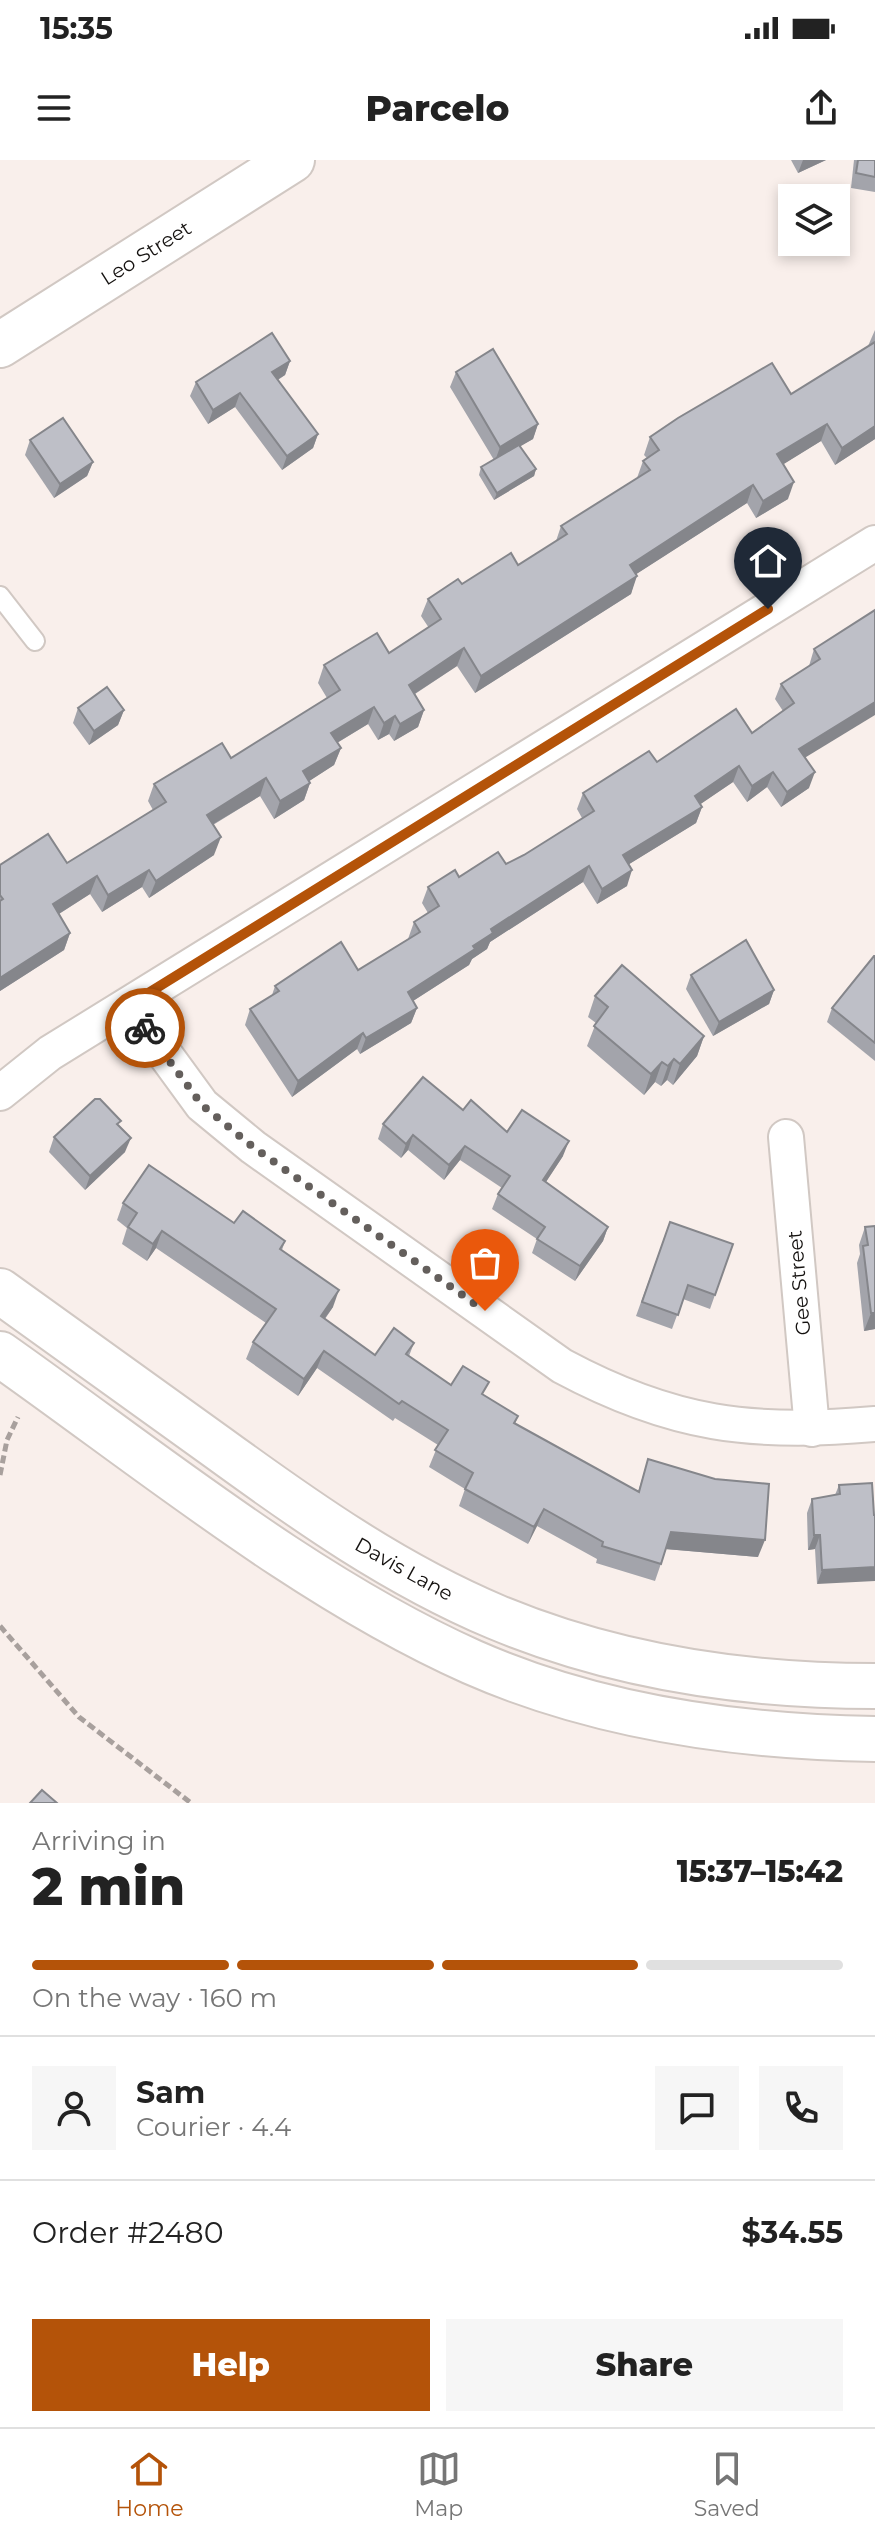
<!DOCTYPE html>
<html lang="en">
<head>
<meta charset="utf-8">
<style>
	body { margin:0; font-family:Montserrat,sans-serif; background:#f6f6f6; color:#222; height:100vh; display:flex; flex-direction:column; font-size:30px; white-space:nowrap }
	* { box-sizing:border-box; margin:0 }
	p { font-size:26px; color:#767676 }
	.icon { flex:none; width:44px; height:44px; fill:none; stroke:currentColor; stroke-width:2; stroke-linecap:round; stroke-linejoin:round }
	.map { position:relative; height:1643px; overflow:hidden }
	.panel { display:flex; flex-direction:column; background:#fff; flex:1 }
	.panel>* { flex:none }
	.buttons { position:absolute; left:778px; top:24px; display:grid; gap:16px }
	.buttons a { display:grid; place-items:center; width:72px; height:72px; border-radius:0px; background:#fff; box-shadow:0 4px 12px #0003; font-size:40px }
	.pin { position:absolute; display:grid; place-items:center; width:68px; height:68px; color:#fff; margin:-82px -34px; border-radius:50% 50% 50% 0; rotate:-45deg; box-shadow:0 0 8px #0007 }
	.pin .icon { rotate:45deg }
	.courier { position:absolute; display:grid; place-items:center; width:80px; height:80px; margin:-40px; border:6px solid #b45309; border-radius:50%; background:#fff; color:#222; box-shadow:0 2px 10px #0007 }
	.overview em { font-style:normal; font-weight:800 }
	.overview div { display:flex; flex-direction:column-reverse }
	.overview { display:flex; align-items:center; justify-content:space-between; height:136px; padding:0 32px }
	h1 { font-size:52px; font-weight:800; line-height:60px }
	.bar { display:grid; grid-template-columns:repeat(4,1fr); gap:12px 8px; align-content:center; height:96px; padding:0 32px }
	.bar i { height:10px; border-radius:6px; background:#e0e0e0 }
	.bar .active { background:#b45309 }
	.bar p { grid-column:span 4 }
	.line { display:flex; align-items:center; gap:20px; padding:0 32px; border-top:2px solid #e0e0e0 }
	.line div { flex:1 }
	.round { display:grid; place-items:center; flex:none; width:84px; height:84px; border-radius:0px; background:#f6f6f6 }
	.primary-button { display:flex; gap:16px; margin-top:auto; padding:16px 32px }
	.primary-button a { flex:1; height:92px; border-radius:0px; background:#b45309; color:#fff; font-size:32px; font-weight:800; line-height:92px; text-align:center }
	.primary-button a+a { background:#f6f6f6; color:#222 }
	.status { display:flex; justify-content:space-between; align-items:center; height:56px; padding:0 40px; background:#fff; direction:ltr }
	.status svg { height:22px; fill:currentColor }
	header { display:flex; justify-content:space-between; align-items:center; height:104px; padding:0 32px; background:#fff; font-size:36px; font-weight:800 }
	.dock { display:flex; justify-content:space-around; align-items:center; height:112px; border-top:2px solid #e0e0e0; background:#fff; font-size:22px; color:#767676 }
	.dock a { display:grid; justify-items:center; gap:4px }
	.dock .active { color:#b45309 }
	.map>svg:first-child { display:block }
</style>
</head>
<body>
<div class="status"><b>15:35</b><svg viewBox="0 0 49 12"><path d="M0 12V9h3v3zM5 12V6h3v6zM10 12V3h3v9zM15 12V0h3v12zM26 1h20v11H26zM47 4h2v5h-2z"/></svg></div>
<header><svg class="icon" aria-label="menu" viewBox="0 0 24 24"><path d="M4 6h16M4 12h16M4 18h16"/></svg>Parcelo<svg class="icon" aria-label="share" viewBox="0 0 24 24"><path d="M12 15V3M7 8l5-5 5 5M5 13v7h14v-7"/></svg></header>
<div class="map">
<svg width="875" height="1643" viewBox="0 0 875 1643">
	<rect width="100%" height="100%" fill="#f9efeb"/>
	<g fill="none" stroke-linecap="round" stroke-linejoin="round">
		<defs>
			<polyline id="service" points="0,436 35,481"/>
			<g id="minor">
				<path d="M129 845 202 945 253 987 562 1206C672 1265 752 1275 875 1264"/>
				<polyline points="0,933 50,893 875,383"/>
				<polyline points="786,977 812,1269"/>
			</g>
			<g id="tertiary">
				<polyline points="0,185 292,0"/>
				<path d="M0 1131C72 1183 144 1235 217 1287 305 1351 394 1414 496 1457 616 1507 746 1526 875 1526"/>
				<path d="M0 1194C149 1299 306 1428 472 1502 597 1557 740 1577 875 1579"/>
			</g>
		</defs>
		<use href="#service" stroke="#d1c8c3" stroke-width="22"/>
		<use href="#minor" stroke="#d1c8c3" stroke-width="38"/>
		<use href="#tertiary" stroke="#d1c8c3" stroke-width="48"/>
		<g stroke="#a8a09d" stroke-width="5" stroke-dasharray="8 4" stroke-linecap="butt">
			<polyline points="0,1315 7,1280 18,1257"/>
			<polyline points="0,1466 79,1557 191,1643"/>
		</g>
		<use href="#service" stroke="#fff" stroke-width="18"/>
		<use href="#minor" stroke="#fff" stroke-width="34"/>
		<use href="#tertiary" stroke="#fff" stroke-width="44"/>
	</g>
	<g fill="#a3a4ab">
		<polygon points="791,0 826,0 798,13"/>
		<polygon points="854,0 875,0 875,32 851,28"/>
		<polygon points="875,170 875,279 835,305 821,281 783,304 788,339 756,358 747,343 636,414 631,434 475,533 457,506 415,534 424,550 418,567 394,581 389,574 378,580 368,564 337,583 341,588 334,605 309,621 310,623 304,640 274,659 260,636 213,665 214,695 149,738 142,727 102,752 90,734 59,754 70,773 64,790 0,831 0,705 67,703 153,650 148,641 154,624 231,598 327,538 318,523 324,505 389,493 429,468 421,456 428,439 462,424 518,405 556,381 561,366 637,318 643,301 647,298 644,295 650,277 791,234 868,186"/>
		<polygon points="290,201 285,215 278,220 318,274 313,288 282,310 235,247 208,264 190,236 196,222"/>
		<polygon points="456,212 538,264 533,279 520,286 536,309 534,316 494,340 479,315 481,307 494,300 450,227"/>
		<polygon points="30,280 93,302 87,316 54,338 25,295"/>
		<polygon points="875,450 805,598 809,628 781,647 767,627 747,642 733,622 700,644 702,647 696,663 629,704 627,726 597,744 583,722 490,782 487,789 472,799 469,805 413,841 417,848 411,863 360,894 357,889 292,937 245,865 250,849 272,835 275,826 358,810 408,779 414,762 428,753 422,743 428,727 506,704 524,695 582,658 577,649 583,633 657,602 752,573 783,551 775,539 781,524 809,506 814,489"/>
		<polygon points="78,548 124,550 118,565 89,585 73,563"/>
		<polygon points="875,796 875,901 827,862 832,848"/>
		<polygon points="691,815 774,830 769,844 713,876 686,829"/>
		<polygon points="595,836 704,876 697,896 673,925 667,920 661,926 655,922 644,935 587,886 596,863 588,857"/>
		<polygon points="463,950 507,972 563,996 546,1022 608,1067 603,1081 575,1121 532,1093 537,1079 492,1049 498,1034 502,1028 460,1000 444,1020 408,990 401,998 378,979 383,964"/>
		<polygon points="119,966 125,992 85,1030 49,992 54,977"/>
		<polygon points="123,1043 234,1063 285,1081 282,1090 333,1147 325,1159 375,1195 414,1183 409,1196 451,1225 484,1235 518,1256 515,1264 638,1332 648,1299 758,1397 666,1389 655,1421 596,1403 597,1399 537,1366 528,1384 459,1346 465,1329 429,1307 438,1285 395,1258 393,1261 317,1208 298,1236 246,1199 253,1182 266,1163 156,1088 147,1101 122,1084 127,1068 117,1060"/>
		<polygon points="670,1062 733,1084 710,1149 683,1139 672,1169 636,1156"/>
		<polygon points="875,1066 875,1169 864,1171 857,1103 860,1094 859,1085 865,1067"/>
		<polygon points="872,1323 817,1424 815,1389 808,1390 807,1353 812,1339 835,1335 839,1325"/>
	</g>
	<g fill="#85868b">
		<polygon points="803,0 826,0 798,13"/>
		<polygon points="290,201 285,215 267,226 272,212"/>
		<polygon points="240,233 235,247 208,264 213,250"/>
		<polygon points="538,264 533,279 495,301 500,287"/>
		<polygon points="827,264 821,281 771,312 777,294"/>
		<polygon points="875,266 875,279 835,305 842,288"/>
		<polygon points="318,274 313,288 282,310 287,296"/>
		<polygon points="93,302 87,316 54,338 60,324"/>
		<polygon points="536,309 534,316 494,340 497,333"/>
		<polygon points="794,322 788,339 756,358 763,341"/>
		<polygon points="753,325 747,343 624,422 630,405"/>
		<polygon points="637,416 631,434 475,533 481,516"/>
		<polygon points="464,488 457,506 402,542 409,525"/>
		<polygon points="875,542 875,555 793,605 799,589"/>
		<polygon points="374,547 368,564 325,590 331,573"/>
		<polygon points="124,550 118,565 89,585 94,571"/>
		<polygon points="424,550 418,567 394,581 400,564"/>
		<polygon points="395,556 389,574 378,580 384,563"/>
		<polygon points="341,588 334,605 297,629 303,611"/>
		<polygon points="739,606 733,622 689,652 695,636"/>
		<polygon points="773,612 767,627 747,642 752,626"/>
		<polygon points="815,612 809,628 781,647 787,632"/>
		<polygon points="266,618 260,636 200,672 207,655"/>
		<polygon points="310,623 304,640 274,659 280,641"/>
		<polygon points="702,647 696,663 618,711 623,695"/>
		<polygon points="221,677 214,695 149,738 156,721"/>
		<polygon points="589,706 583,722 490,782 487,789 472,799 469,805 402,848 408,832 473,786 491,769"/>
		<polygon points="149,710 142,727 102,752 108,735"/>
		<polygon points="632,710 627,726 597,744 602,729"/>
		<polygon points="97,716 90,734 46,762 53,744"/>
		<polygon points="70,773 64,790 0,831 0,818"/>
		<polygon points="774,830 769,844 713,876 719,862"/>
		<polygon points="417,848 411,863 360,894 366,878"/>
		<polygon points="363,873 357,889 292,937 298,921"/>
		<polygon points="704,876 697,896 673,925 680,904"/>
		<polygon points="674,899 667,920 661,926 668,906"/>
		<polygon points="662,902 655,922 644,935 651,914"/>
		<polygon points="413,975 408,990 401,998 406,984"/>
		<polygon points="131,978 125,992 85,1030 90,1016"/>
		<polygon points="569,981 563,996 538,1034 543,1020"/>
		<polygon points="465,986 460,1000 444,1020 449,1005"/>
		<polygon points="608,1067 603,1081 575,1121 580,1106"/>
		<polygon points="162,1071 156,1088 147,1101 153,1084"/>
		<polygon points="339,1130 333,1147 314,1173 321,1156"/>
		<polygon points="871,1153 875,1153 875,1169 864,1171"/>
		<polygon points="324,1191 317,1208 298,1236 304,1219"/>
		<polygon points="544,1349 537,1366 528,1384 534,1367"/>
		<polygon points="671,1372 765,1380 758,1397 665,1389"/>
		<polygon points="814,1375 820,1375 815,1389 808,1390"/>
		<polygon points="875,1407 875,1421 817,1424 822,1410"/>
	</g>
	<g fill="#bebfc7" stroke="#85868b" stroke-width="2">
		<polygon points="858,0 875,0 875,17 856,13"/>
		<polygon points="272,173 290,201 272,212 318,274 287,296 240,233 213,250 196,222"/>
		<polygon points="875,182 875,266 842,288 827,264 777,294 794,322 763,341 753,325 630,405 637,416 481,516 464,488 409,525 424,550 400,564 395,556 384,563 374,547 331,573 341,588 303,611 310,623 280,641 266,618 207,655 221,677 156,721 149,710 108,735 97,716 53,744 70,773 0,818 0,741 3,739 0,735 0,705 48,674 67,703 166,642 154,624 222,583 231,598 340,530 324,505 377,473 389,493 441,459 428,439 458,419 462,424 511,393 518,405 567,374 561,366 650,310 643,301 659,290 650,277 678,258 772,203 791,234"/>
		<polygon points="493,189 538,264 500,287 456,212"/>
		<polygon points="63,258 93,302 60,324 30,280"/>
		<polygon points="519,285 536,309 497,333 481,307"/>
		<polygon points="875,450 875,542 799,589 815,612 787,632 773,612 752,626 739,606 695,636 702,647 623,695 632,710 602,729 589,706 491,769 493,773 473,786 475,789 408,832 417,848 366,878 363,873 298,921 250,849 279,831 275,826 341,782 358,810 420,772 414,762 439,746 428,727 455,710 459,717 498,692 506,704 524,695 594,651 583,633 649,591 657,602 736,549 752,573 794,543 781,524 820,499 814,489"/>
		<polygon points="107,527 124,550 94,571 78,548"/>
		<polygon points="746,780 774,830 719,862 691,815"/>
		<polygon points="874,796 875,796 875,883 832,848"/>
		<polygon points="622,805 704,876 680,904 674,899 668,906 662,902 651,914 594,866 608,847 595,836"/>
		<polygon points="423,917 463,950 471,940 507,972 522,950 569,981 543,1020 608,1067 580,1106 537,1079 545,1067 498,1034 510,1016 465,986 449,1005 413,975 406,984 383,964"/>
		<polygon points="95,939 100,939 121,961 117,964 131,978 90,1016 54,977"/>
		<polygon points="149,1005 234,1063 243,1051 285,1081 280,1089 339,1130 321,1156 375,1195 394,1168 414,1183 406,1194 451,1225 463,1206 489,1222 482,1234 518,1256 514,1263 639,1332 648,1299 715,1319 769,1324 765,1380 671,1372 661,1404 602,1386 603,1382 544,1349 534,1367 465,1329 473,1313 435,1290 448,1270 402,1241 399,1244 324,1191 304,1219 253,1182 276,1149 162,1071 153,1084 128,1067 137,1053 123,1043"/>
		<polygon points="670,1062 733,1084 715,1135 688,1125 678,1155 642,1142"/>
		<polygon points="875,1066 875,1153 871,1153 863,1086 868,1085 865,1067"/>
		<polygon points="872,1323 874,1355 875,1355 875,1407 822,1410 820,1375 814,1375 812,1339 840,1334 839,1325"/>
		<polygon points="42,1630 57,1643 30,1643"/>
	</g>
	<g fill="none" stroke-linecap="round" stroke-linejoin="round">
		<polyline stroke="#645f5c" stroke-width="8" stroke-dasharray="0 14.4" points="145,868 202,945 253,987 485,1151"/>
		<polyline stroke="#b45309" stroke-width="10" points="145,868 129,845 768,449"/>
	</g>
	<g text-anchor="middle" stroke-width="6" stroke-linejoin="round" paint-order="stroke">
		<g font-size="20" fill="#14110f" stroke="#fff">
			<text transform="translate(146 93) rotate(-32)" y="7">Leo Street</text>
			<text transform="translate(799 1123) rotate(-95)" y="7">Gee Street</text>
			<text transform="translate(404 1409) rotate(29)" y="7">Davis Lane</text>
		</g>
	</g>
</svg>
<div class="buttons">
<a><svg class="icon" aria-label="layers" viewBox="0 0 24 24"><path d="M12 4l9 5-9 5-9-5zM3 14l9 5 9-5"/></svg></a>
</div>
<div class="pin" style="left:485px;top:1151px;background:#ea580c"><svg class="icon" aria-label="bag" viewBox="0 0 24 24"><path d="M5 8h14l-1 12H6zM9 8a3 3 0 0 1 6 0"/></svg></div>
<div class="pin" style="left:768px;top:449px;background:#1f2937"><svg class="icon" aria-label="home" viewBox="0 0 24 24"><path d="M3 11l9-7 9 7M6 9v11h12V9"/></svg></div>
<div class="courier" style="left:145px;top:868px"><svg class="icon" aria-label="bike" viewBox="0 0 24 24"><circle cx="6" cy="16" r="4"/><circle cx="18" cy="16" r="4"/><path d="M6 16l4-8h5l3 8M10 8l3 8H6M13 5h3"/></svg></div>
</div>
<section class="panel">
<div class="overview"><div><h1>2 min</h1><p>Arriving in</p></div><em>15:37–15:42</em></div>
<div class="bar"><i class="active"></i><i class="active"></i><i class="active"></i><i></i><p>On the way · 160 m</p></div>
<div class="line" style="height:144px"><a class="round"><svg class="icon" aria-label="person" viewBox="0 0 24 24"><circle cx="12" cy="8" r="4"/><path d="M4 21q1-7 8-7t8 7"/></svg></a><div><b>Sam</b><p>Courier · 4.4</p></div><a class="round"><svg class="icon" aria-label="chat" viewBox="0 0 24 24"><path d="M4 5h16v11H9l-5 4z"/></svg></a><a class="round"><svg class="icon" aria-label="phone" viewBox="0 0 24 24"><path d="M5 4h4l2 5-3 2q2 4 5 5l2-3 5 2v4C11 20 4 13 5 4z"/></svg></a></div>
<div class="line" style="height:104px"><div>Order #2480</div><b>$34.55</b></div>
<div class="primary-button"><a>Help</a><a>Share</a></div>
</section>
<nav class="dock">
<a class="active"><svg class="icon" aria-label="home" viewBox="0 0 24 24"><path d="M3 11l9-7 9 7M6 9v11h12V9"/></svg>Home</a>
<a><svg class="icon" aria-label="map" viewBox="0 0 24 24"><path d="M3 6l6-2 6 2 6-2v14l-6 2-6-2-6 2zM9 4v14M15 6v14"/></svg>Map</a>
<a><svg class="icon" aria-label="saved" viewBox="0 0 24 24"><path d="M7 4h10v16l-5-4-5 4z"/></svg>Saved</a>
</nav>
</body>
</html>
